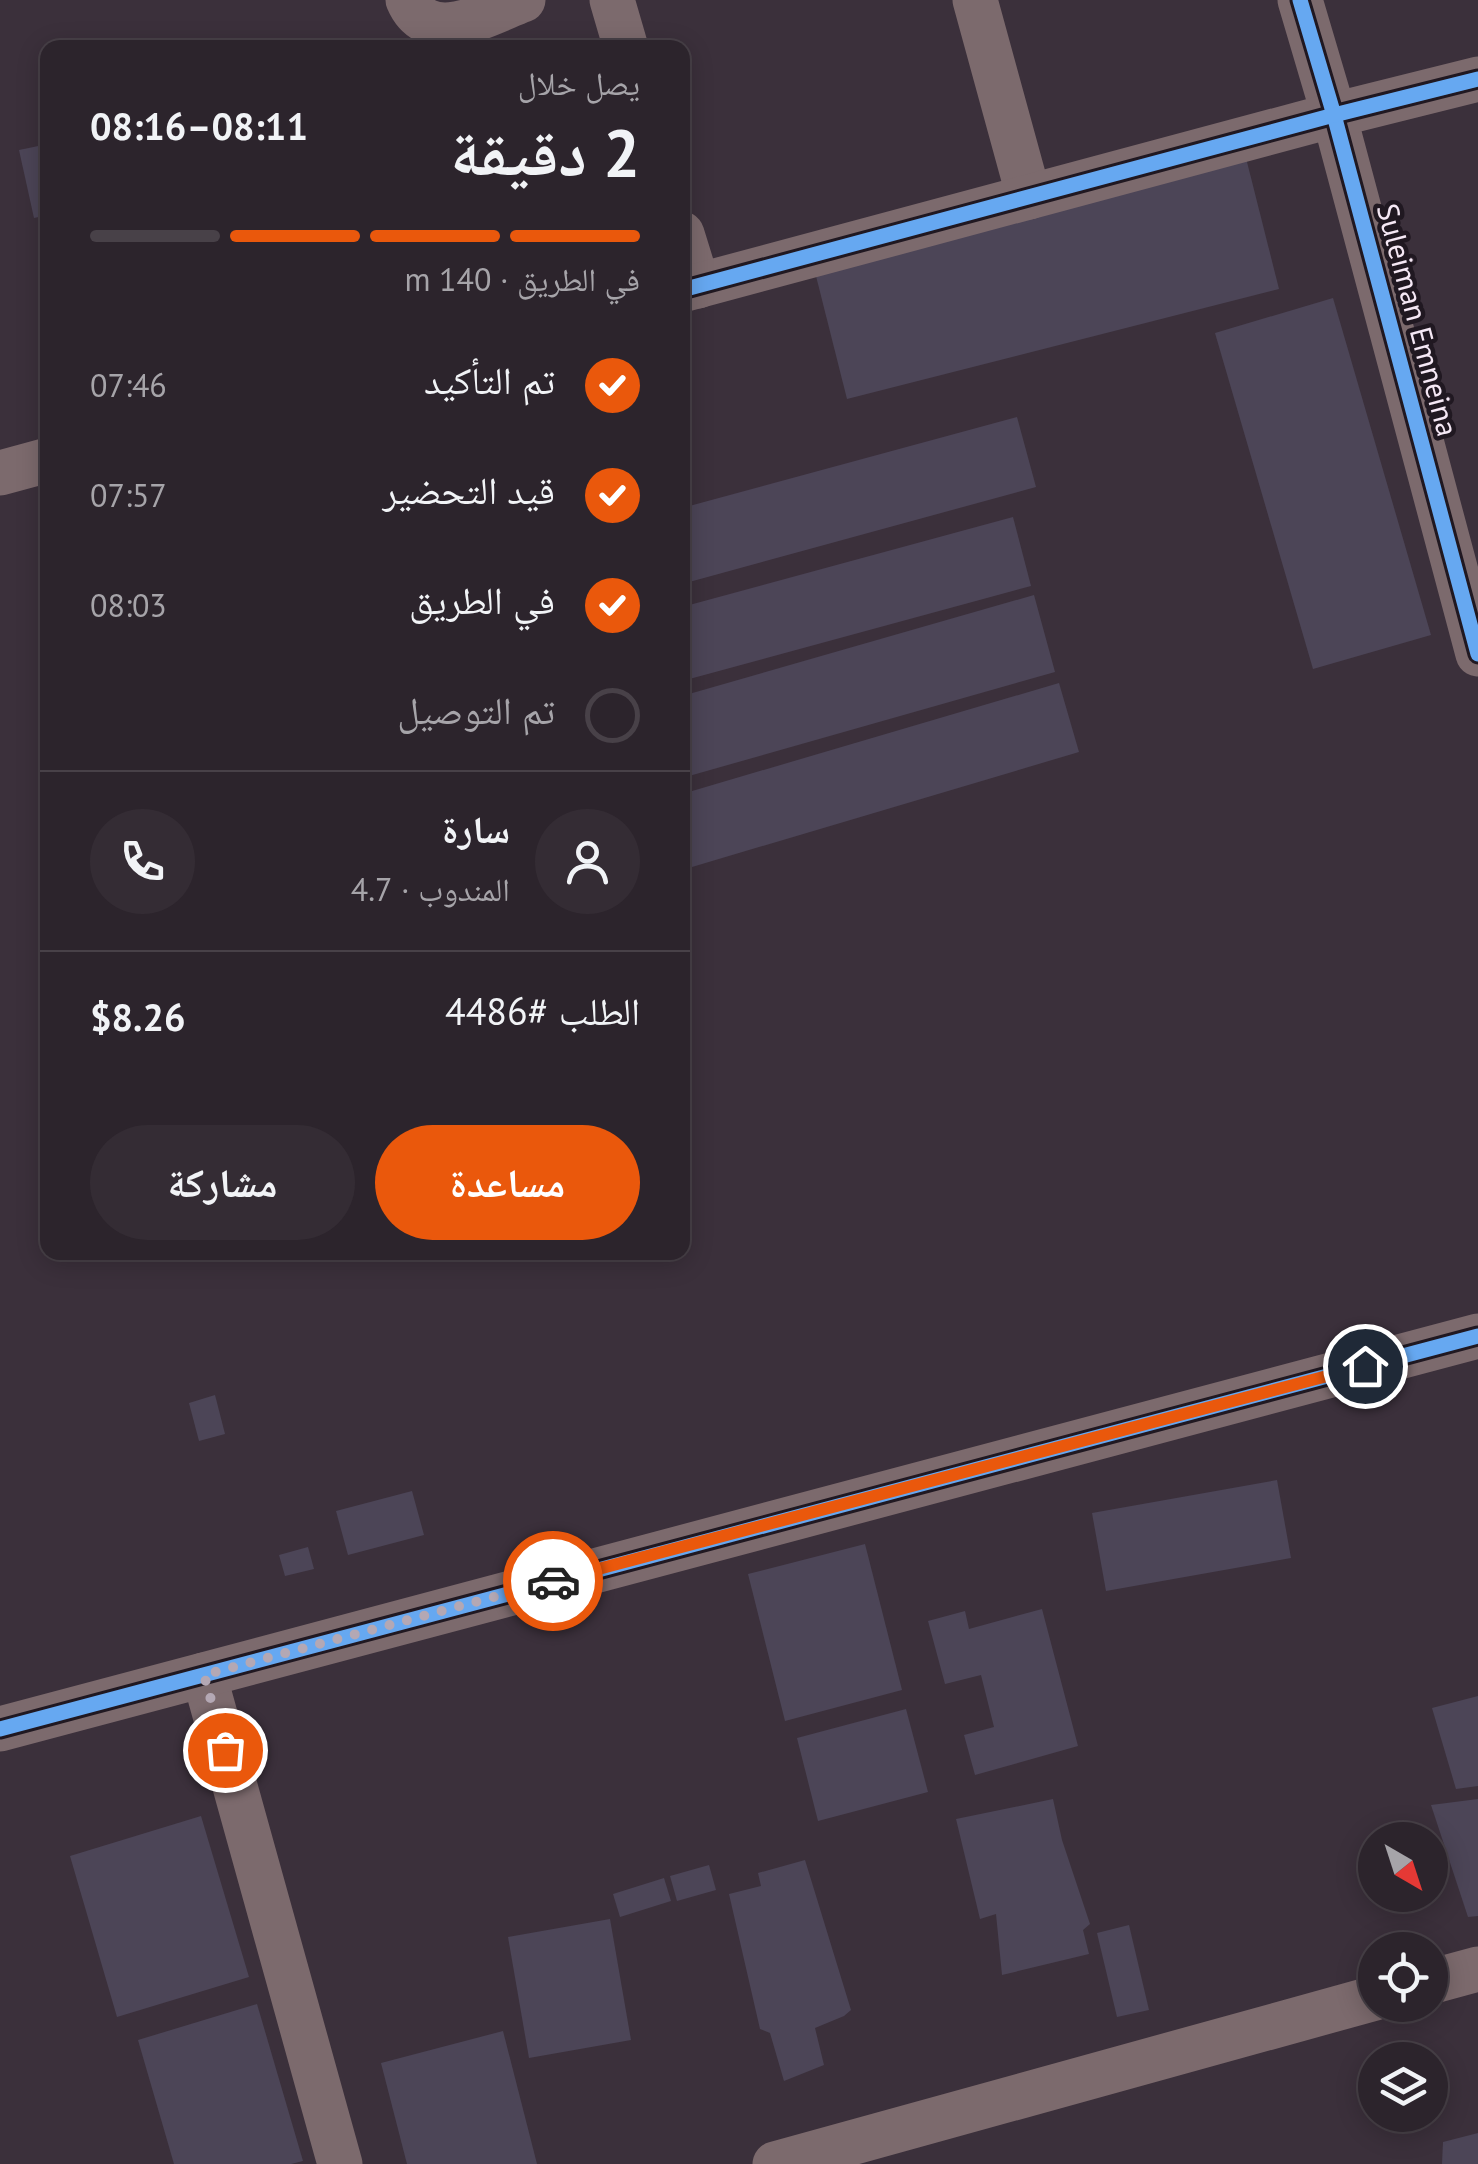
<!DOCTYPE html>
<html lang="ar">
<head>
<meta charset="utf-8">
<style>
	body { margin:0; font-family:"PT Sans","Noto Naskh Arabic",sans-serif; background:#342c34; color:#f1f3f6; direction:rtl; height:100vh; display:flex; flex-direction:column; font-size:38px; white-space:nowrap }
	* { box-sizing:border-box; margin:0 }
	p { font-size:32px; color:#a6a4a9 }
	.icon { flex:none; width:55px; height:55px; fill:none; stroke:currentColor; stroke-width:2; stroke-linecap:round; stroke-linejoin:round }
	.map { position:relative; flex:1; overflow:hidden; direction:ltr }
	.details { position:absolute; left:40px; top:40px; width:650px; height:1220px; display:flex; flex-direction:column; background:#2c242c; border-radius:20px; box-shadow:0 5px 25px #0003,0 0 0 2px #484148; direction:rtl }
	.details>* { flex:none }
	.needle { width:65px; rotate:141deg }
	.controls { position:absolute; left:1358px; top:1822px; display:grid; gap:20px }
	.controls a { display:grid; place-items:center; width:90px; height:90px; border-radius:50%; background:#2c242c; box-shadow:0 5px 25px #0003,0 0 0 2px #484148; font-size:50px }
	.pin { position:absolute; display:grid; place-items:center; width:85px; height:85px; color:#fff; margin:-42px; border:5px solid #fff; border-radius:50%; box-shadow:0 2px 10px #0007 }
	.courier { position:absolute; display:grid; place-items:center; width:100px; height:100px; margin:-50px; border:8px solid #ea580c; border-radius:50%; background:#fff; color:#222; box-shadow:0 2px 12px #0007 }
	.head em { font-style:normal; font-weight:800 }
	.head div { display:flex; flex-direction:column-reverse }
	.head { display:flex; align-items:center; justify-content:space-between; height:170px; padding:0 50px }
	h1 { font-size:65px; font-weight:800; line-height:75px }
	.bar { display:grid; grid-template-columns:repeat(4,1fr); gap:15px 10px; align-content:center; height:120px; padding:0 50px }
	.bar i { height:12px; border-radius:8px; background:#484148 }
	.bar .active { background:#ea580c }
	.bar p { grid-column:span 4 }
	.line { display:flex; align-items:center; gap:25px; padding:0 50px; border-top:2px solid #484148 }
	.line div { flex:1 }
	.round { display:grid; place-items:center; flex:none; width:105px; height:105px; border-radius:52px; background:#342c34 }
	ol { padding:0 50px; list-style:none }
	li { display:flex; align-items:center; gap:30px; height:110px }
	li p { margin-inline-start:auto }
	li .icon { padding:10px; border-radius:50%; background:#ea580c; color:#fff; stroke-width:4 }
	li:last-child { color:#a6a4a9 }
	li i { width:55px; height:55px; border:5px solid #484148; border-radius:50% }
	.primary-button { display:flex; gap:20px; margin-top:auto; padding:20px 50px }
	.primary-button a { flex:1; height:115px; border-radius:60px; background:#ea580c; color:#fff; font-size:40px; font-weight:800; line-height:115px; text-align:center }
	.primary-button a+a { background:#342c34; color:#f1f3f6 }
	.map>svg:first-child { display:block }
</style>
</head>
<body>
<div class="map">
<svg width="1478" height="2164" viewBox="0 0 1478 2164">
	<rect width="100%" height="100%" fill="#3b303b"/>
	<g fill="#4c4557">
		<polygon points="48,144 48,215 34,218 19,150"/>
		<polygon points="1246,158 1279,289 847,399 814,268"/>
		<polygon points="1333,298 1431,635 1313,669 1215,333"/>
		<polygon points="1017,417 1036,487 682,584 682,508"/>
		<polygon points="1013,517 1031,586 682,681 682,607"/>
		<polygon points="1034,595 1055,672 682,778 682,696"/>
		<polygon points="1059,683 1079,752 692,867 682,833 682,794"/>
		<polygon points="215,1395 225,1434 199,1441 189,1403"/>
		<polygon points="1277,1480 1291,1558 1106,1591 1092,1513"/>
		<polygon points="412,1491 424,1535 348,1555 336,1511"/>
		<polygon points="865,1544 902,1690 785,1721 748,1574"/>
		<polygon points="308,1547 314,1569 285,1576 279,1555"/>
		<polygon points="1042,1609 1078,1746 975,1775 964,1735 994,1727 981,1675 945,1684 928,1621 965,1611 969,1629"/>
		<polygon points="1478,1696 1478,1786 1456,1789 1432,1708"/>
		<polygon points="906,1709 928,1792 818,1821 797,1738"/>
		<polygon points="1053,1799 1062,1840 1090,1924 1083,1930 1089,1954 1002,1975 996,1914 980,1919 956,1819"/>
		<polygon points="1478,1799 1478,1916 1468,1917 1431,1805"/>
		<polygon points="201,1816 249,1977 117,2017 70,1856"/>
		<polygon points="805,1860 851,2010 844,2016 815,2028 824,2065 784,2081 770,2033 760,2029 729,1894 761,1886 758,1873"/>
		<polygon points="709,1865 716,1890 677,1901 670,1876"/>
		<polygon points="664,1878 671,1901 620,1917 613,1894"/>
		<polygon points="610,1919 631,2040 529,2058 508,1937"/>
		<polygon points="1129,1925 1149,2010 1117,2017 1097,1933"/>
		<polygon points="257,2004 303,2161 291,2164 174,2164 138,2040"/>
		<polygon points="503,2031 537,2164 407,2164 381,2063"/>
		<polygon points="1478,2133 1478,2164 1442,2164 1443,2142"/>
	</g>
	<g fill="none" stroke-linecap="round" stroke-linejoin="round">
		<g stroke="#7c6a6d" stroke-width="45">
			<path d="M408 0C429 49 488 13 523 0"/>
			<polyline points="612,0 626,48"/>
			<polyline points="975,0 1029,197"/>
			<polyline points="1300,0 1334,115 1478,654"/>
			<polyline points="682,234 698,286"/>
			<polyline points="682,290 1334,115 1478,79"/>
			<polyline points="0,473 48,460"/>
			<polyline points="204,1675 340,2164"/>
			<polyline points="0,1729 1478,1336"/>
			<polyline points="1430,1982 1478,1969"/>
			<polyline points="775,2164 1375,1998"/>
		</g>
		<defs>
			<g id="cycleway">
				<polyline points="1300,0 1334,115 1478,654"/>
				<polyline points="682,290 1334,115 1478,79"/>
				<polyline points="0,1729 1478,1336"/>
			</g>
		</defs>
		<use href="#cycleway" stroke="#201821" stroke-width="21"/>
		<use href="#cycleway" stroke="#66a8f1" stroke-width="15"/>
	</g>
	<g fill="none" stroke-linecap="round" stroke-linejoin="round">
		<polyline stroke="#b4a8b4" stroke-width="10" stroke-dasharray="0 18" points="225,1750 204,1675 553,1581"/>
		<polyline stroke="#ea580c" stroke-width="12" points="553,1581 1365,1366"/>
	</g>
	<g text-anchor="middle" stroke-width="9" stroke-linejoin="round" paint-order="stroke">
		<g font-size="30" fill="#f5e8f5" stroke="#201821">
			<text transform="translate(1417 320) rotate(75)" y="10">Suleiman Emneina</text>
		</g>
	</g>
</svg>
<div class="controls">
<a><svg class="needle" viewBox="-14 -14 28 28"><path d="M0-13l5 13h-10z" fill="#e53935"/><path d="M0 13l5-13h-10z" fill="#a6a4a9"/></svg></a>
<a><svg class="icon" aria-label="locate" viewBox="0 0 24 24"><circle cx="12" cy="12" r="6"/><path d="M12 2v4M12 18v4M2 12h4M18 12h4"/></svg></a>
<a><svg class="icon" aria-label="layers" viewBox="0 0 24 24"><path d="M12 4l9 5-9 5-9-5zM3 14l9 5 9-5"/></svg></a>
</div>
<div class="pin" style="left:225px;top:1750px;background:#ea580c"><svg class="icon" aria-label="bag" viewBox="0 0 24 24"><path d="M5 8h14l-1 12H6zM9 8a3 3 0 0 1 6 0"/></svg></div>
<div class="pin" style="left:1365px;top:1366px;background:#1f2937"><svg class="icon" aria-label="home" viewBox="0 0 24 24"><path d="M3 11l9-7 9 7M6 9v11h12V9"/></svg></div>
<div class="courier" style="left:553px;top:1581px"><svg class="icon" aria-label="car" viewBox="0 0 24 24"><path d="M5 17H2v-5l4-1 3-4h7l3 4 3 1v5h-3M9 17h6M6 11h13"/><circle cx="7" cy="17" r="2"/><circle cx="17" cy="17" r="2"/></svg></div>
<section class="details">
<div class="head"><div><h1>2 دقيقة</h1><p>يصل خلال</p></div><em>08:11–08:16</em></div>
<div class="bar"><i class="active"></i><i class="active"></i><i class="active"></i><i></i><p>في الطريق · 140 m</p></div>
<ol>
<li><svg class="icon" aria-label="check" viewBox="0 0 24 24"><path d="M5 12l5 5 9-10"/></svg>تم التأكيد<p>07:46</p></li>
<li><svg class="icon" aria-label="check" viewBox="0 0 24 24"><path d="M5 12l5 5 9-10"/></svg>قيد التحضير<p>07:57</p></li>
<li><svg class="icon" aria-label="check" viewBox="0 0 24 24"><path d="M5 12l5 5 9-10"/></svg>في الطريق<p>08:03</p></li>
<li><i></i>تم التوصيل</li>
</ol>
<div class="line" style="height:180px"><a class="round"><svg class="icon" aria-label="person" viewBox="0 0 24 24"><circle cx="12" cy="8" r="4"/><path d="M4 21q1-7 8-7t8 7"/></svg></a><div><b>سارة</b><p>المندوب · 4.7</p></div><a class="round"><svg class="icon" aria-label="phone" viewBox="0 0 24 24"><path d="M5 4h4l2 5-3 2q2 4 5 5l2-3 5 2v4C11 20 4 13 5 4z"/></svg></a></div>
<div class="line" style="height:130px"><div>الطلب #4486</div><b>$8.26</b></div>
<div class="primary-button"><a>مساعدة</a><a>مشاركة</a></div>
</section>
</div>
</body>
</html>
